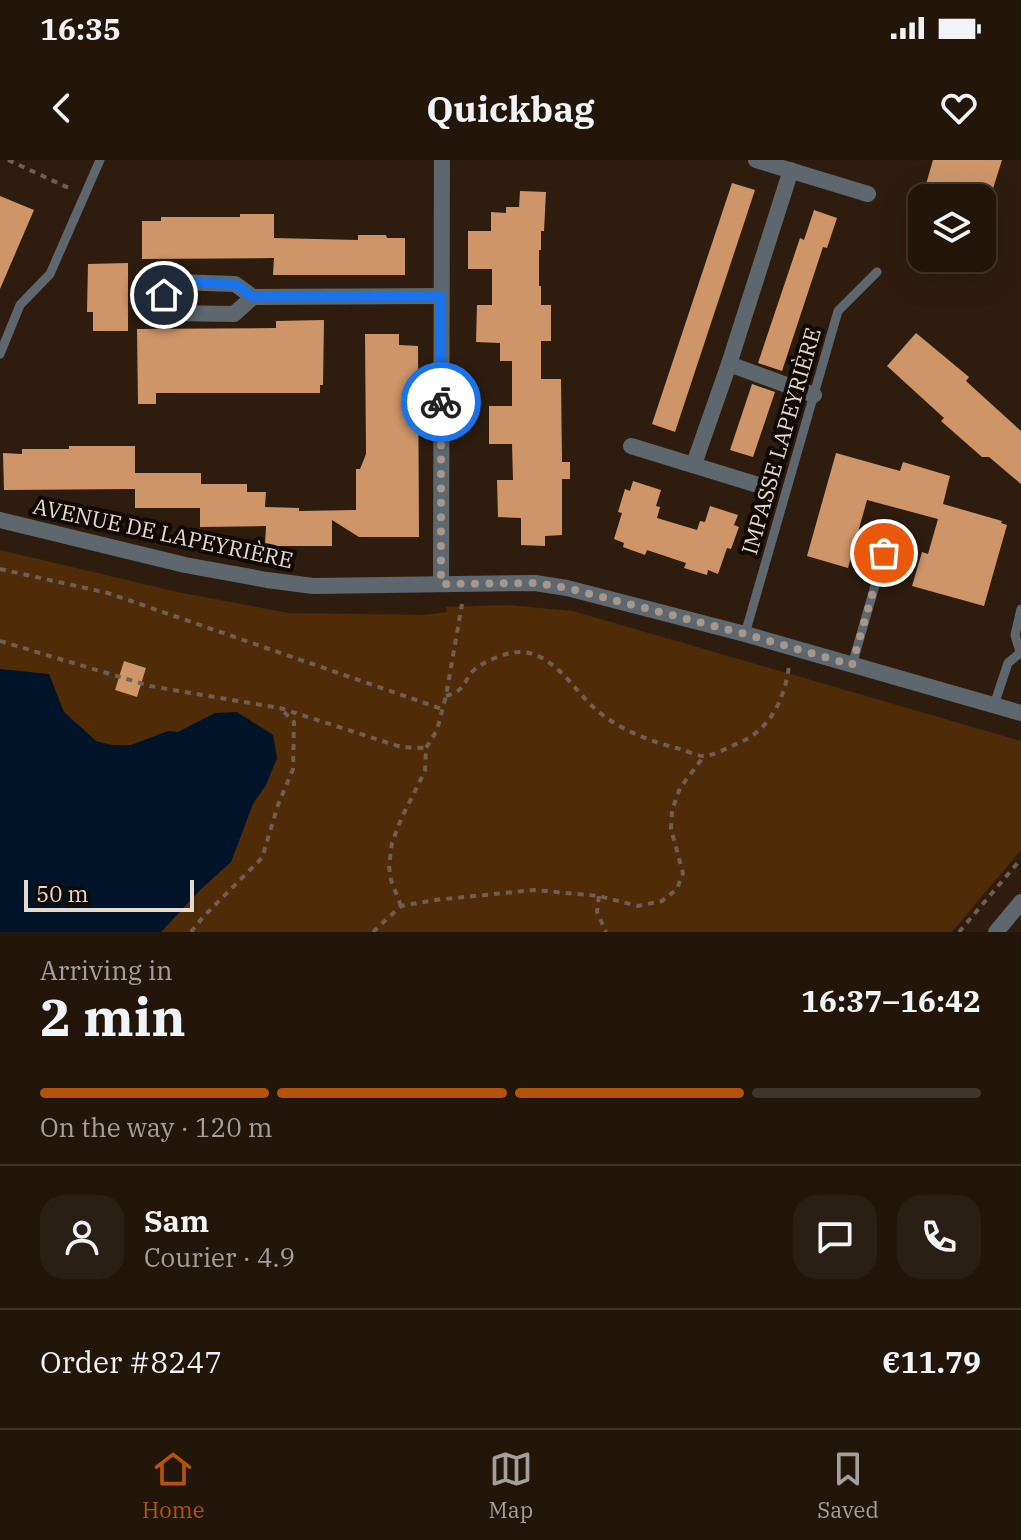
<!DOCTYPE html>
<html lang="en">
<head>
<meta charset="utf-8">
<style>
	body { margin:0; font-family:"IBM Plex Serif",serif; background:#2a1f14; color:#f1f3f6; height:100vh; display:flex; flex-direction:column; font-size:30px; white-space:nowrap }
	* { box-sizing:border-box; margin:0 }
	p { font-size:26px; color:#a29f9d }
	.icon { flex:none; width:44px; height:44px; fill:none; stroke:currentColor; stroke-width:2; stroke-linecap:round; stroke-linejoin:round }
	.map { position:relative; height:772px; overflow:hidden }
	.drawer { display:flex; flex-direction:column; background:#22160b; flex:1 }
	.drawer>* { flex:none }
	.fabs { position:absolute; left:908px; top:24px; display:grid; gap:16px }
	.fabs a { display:grid; place-items:center; width:88px; height:88px; border-radius:16px; background:#22160b; box-shadow:0 8px 32px #0002,0 0 0 2px #3f352c; font-size:40px }
	.scale { position:absolute; left:24px; bottom:20px; width:170px; box-sizing:border-box; padding-left:8px; border:4px solid #e5d9d0; border-top:0; font-size:22px; line-height:28px; white-space:nowrap; color:#e5d9d0; -webkit-text-stroke:6px #110904; paint-order:stroke }
	.pin { position:absolute; display:grid; place-items:center; width:68px; height:68px; color:#fff; margin:-34px; border:4px solid #fff; border-radius:50%; box-shadow:0 2px 8px #0007 }
	.courier { position:absolute; display:grid; place-items:center; width:80px; height:80px; margin:-40px; border:6px solid #1a73e8; border-radius:50%; background:#fff; color:#222; box-shadow:0 2px 10px #0007 }
	.headline em { font-style:normal; font-weight:700 }
	.headline div { display:flex; flex-direction:column-reverse }
	.headline { display:flex; align-items:center; justify-content:space-between; height:136px; padding:0 40px }
	h1 { font-size:52px; font-weight:700; line-height:60px }
	.bar { display:grid; grid-template-columns:repeat(4,1fr); gap:12px 8px; align-content:center; height:96px; padding:0 40px }
	.bar i { height:10px; border-radius:6px; background:#3f352c }
	.bar .selected { background:#b45309 }
	.bar p { grid-column:span 4 }
	.line { display:flex; align-items:center; gap:20px; padding:0 40px; border-top:2px solid #3f352c }
	.line div { flex:1 }
	.round { display:grid; place-items:center; flex:none; width:84px; height:84px; border-radius:24px; background:#2a1f14 }
	.status { display:flex; justify-content:space-between; align-items:center; height:56px; padding:0 40px; background:#22160b; direction:ltr }
	.status svg { height:22px; fill:currentColor }
	header { display:flex; justify-content:space-between; align-items:center; height:104px; padding:0 40px; background:#22160b; font-size:36px; font-weight:700 }
	.tabs { display:flex; justify-content:space-around; align-items:center; height:112px; border-top:2px solid #3f352c; background:#22160b; font-size:22px; color:#a29f9d }
	.tabs a { display:grid; justify-items:center; gap:4px }
	.tabs .selected { color:#b45309 }
	.map>svg:first-child { display:block }
</style>
</head>
<body>
<div class="status"><b>16:35</b><svg viewBox="0 0 49 12"><path d="M0 12V9h3v3zM5 12V6h3v6zM10 12V3h3v9zM15 12V0h3v12zM26 1h20v11H26zM47 4h2v5h-2z"/></svg></div>
<header><svg class="icon" aria-label="back" viewBox="0 0 24 24"><path d="M15 5l-7 7 7 7"/></svg>Quickbag<svg class="icon" aria-label="heart" viewBox="0 0 24 24"><path d="M12 20l-8-8c-3-5 5-10 8-4 3-6 11-1 8 4z"/></svg></header>
<div class="map">
<svg width="1021" height="772" viewBox="0 0 1021 772">
	<rect width="100%" height="100%" fill="#2e1d0f"/>
	<polygon fill="#4f2b08" points="0,390 182,433 289,453 423,455 447,452 446,447 508,445 573,451 1021,581 1021,690 952,772 0,772"/>
	<polygon fill="#001429" points="0,509 49,514 64,552 96,581 112,585 131,585 168,571 178,572 215,553 237,552 273,575 277,598 266,625 253,644 231,702 201,729 161,772 0,772"/>
	<g fill="#ce9569">
		<polygon points="933,0 1002,0 990,38 922,38"/>
		<polygon points="732,23 755,30 675,272 652,264"/>
		<polygon points="520,31 546,32 544,71 541,71 541,90 539,90 539,126 541,126 541,145 551,145 551,181 541,181 541,219 561,219 562,302 570,302 570,319 562,319 562,375 545,376 545,386 521,385 521,358 498,357 497,320 513,320 512,284 489,284 489,246 512,246 512,201 500,201 500,183 476,182 477,145 492,145 492,109 468,109 468,71 491,71 491,52 506,53 506,47 519,47"/>
		<polygon points="0,36 34,50 0,129"/>
		<polygon points="814,50 837,58 827,88 823,87 782,211 758,203 800,78 804,80"/>
		<polygon points="240,54 274,54 274,78 358,80 358,75 386,75 387,78 405,78 405,115 273,115 274,98 142,99 142,61 161,61 161,57 240,57"/>
		<polygon points="128,103 128,171 93,171 93,152 87,152 88,104"/>
		<polygon points="324,160 323,225 320,225 320,233 156,233 156,244 138,244 137,169 276,168 276,161"/>
		<polygon points="916,173 969,217 966,221 1021,271 1021,324 989,297 982,297 941,261 944,258 887,206"/>
		<polygon points="365,174 399,174 399,185 418,186 419,377 359,377 332,360 332,386 265,386 266,366 200,367 200,348 135,348 135,313 201,313 201,324 247,324 247,332 266,332 265,347 299,348 299,351 356,350 356,309 360,309 366,294"/>
		<polygon points="752,224 775,232 753,297 730,290"/>
		<polygon points="69,286 135,286 135,329 4,330 3,293 22,294 22,289 69,289"/>
		<polygon points="836,293 900,311 903,302 950,316 943,344 1002,361 1001,363 1007,365 984,446 912,426 922,392 928,394 938,359 867,340 848,408 807,396"/>
		<polygon points="633,321 661,330 656,346 660,347 657,358 697,370 700,361 705,362 710,346 738,355 734,365 739,367 731,389 727,388 718,414 708,410 707,415 684,408 686,403 647,390 645,395 623,387 624,383 614,379 622,353 618,352 625,329 630,331"/>
		<polygon points="124,501 146,508 137,537 115,530"/>
	</g>
	<g fill="none" stroke-linecap="round" stroke-linejoin="round">
		<g stroke="#6e5f53" stroke-width="4" stroke-dasharray="6 6" stroke-linecap="butt">
			<polyline points="8,0 71,29"/>
			<polyline points="0,409 108,433 442,549"/>
			<polyline points="0,481 150,526 280,548 401,587 426,588"/>
			<path d="M446 536C464 531 462 525 472 512 481 502 508 491 522 492 553 494 572 527 593 547 617 569 649 581 680 589 687 591 697 596 704 596 712 596 730 587 738 583 770 571 785 538 789 506"/>
			<polyline points="599,736 597,752 606,772"/>
			<polyline points="401,746 391,720 389,706 392,683 401,659 425,611 426,588 437,570 446,536 462,444"/>
			<polyline points="191,772 203,757 262,698 278,645 293,609 294,562 282,550"/>
			<polyline points="373,772 401,746 435,740 534,730 599,736 638,746 662,741 677,729 683,713 671,669 672,650 680,628 704,596"/>
			<polyline points="959,772 1021,699"/>
		</g>
		<g stroke="#5e666e" stroke-width="9">
			<polyline points="0,194 20,145 50,114 100,0"/>
			<polyline points="745,474 838,151 877,112"/>
			<polyline points="1020,492 1015,475 1021,449"/>
			<polyline points="852,505 892,367"/>
			<polyline points="994,545 1008,503 1021,492"/>
		</g>
		<g stroke="#5e666e" stroke-width="16">
			<polyline points="756,0 868,34"/>
			<polyline points="253,137 234,154 172,153 163,143 164,135 177,122 235,124 253,137 441,136"/>
			<polyline points="729,204 814,235"/>
			<polyline points="631,286 758,325"/>
			<polyline points="694,304 729,204 791,10"/>
			<polyline points="0,360 185,405 267,420 313,426 535,423 567,428 745,474 1021,553"/>
			<polyline points="441,424 442,0"/>
		</g>
		<polyline stroke="#5e666e" stroke-width="16" points="996,772 1021,742"/>
	</g>
	<g fill="none" stroke-linecap="round" stroke-linejoin="round">
		<polyline stroke="#a5978c" stroke-width="8" stroke-dasharray="0 14.4" points="441,242 441,424 535,423 567,428 745,474 852,505 884,393"/>
		<polyline stroke="#1a73e8" stroke-width="10" points="164,135 177,122 235,124 253,137 441,136 441,242"/>
	</g>
	<g text-anchor="middle" stroke-width="8" stroke-linejoin="round" paint-order="stroke">
		<g font-size="22" fill="#e5d9d0" stroke="#110904">
			<text transform="translate(781 281) rotate(-74)" y="8">IMPASSE LAPEYRIÈRE</text>
			<text transform="translate(163 373) rotate(12)" y="8">AVENUE DE LAPEYRIÈRE</text>
		</g>
	</g>
</svg>
<div class="fabs">
<a><svg class="icon" aria-label="layers" viewBox="0 0 24 24"><path d="M12 4l9 5-9 5-9-5zM3 14l9 5 9-5"/></svg></a>
</div>
<div class="scale">50 m</div>
<div class="pin" style="left:884px;top:393px;background:#ea580c"><svg class="icon" aria-label="bag" viewBox="0 0 24 24"><path d="M5 8h14l-1 12H6zM9 8a3 3 0 0 1 6 0"/></svg></div>
<div class="pin" style="left:164px;top:135px;background:#1f2937"><svg class="icon" aria-label="home" viewBox="0 0 24 24"><path d="M3 11l9-7 9 7M6 9v11h12V9"/></svg></div>
<div class="courier" style="left:441px;top:242px"><svg class="icon" aria-label="bike" viewBox="0 0 24 24"><circle cx="6" cy="16" r="4"/><circle cx="18" cy="16" r="4"/><path d="M6 16l4-8h5l3 8M10 8l3 8H6M13 5h3"/></svg></div>
</div>
<section class="drawer">
<div class="headline"><div><h1>2 min</h1><p>Arriving in</p></div><em>16:37–16:42</em></div>
<div class="bar"><i class="selected"></i><i class="selected"></i><i class="selected"></i><i></i><p>On the way · 120 m</p></div>
<div class="line" style="height:144px"><a class="round"><svg class="icon" aria-label="person" viewBox="0 0 24 24"><circle cx="12" cy="8" r="4"/><path d="M4 21q1-7 8-7t8 7"/></svg></a><div><b>Sam</b><p>Courier · 4.9</p></div><a class="round"><svg class="icon" aria-label="chat" viewBox="0 0 24 24"><path d="M4 5h16v11H9l-5 4z"/></svg></a><a class="round"><svg class="icon" aria-label="phone" viewBox="0 0 24 24"><path d="M5 4h4l2 5-3 2q2 4 5 5l2-3 5 2v4C11 20 4 13 5 4z"/></svg></a></div>
<div class="line" style="height:104px"><div>Order #8247</div><b>€11.79</b></div>
</section>
<nav class="tabs">
<a class="selected"><svg class="icon" aria-label="home" viewBox="0 0 24 24"><path d="M3 11l9-7 9 7M6 9v11h12V9"/></svg>Home</a>
<a><svg class="icon" aria-label="map" viewBox="0 0 24 24"><path d="M3 6l6-2 6 2 6-2v14l-6 2-6-2-6 2zM9 4v14M15 6v14"/></svg>Map</a>
<a><svg class="icon" aria-label="saved" viewBox="0 0 24 24"><path d="M7 4h10v16l-5-4-5 4z"/></svg>Saved</a>
</nav>
</body>
</html>
